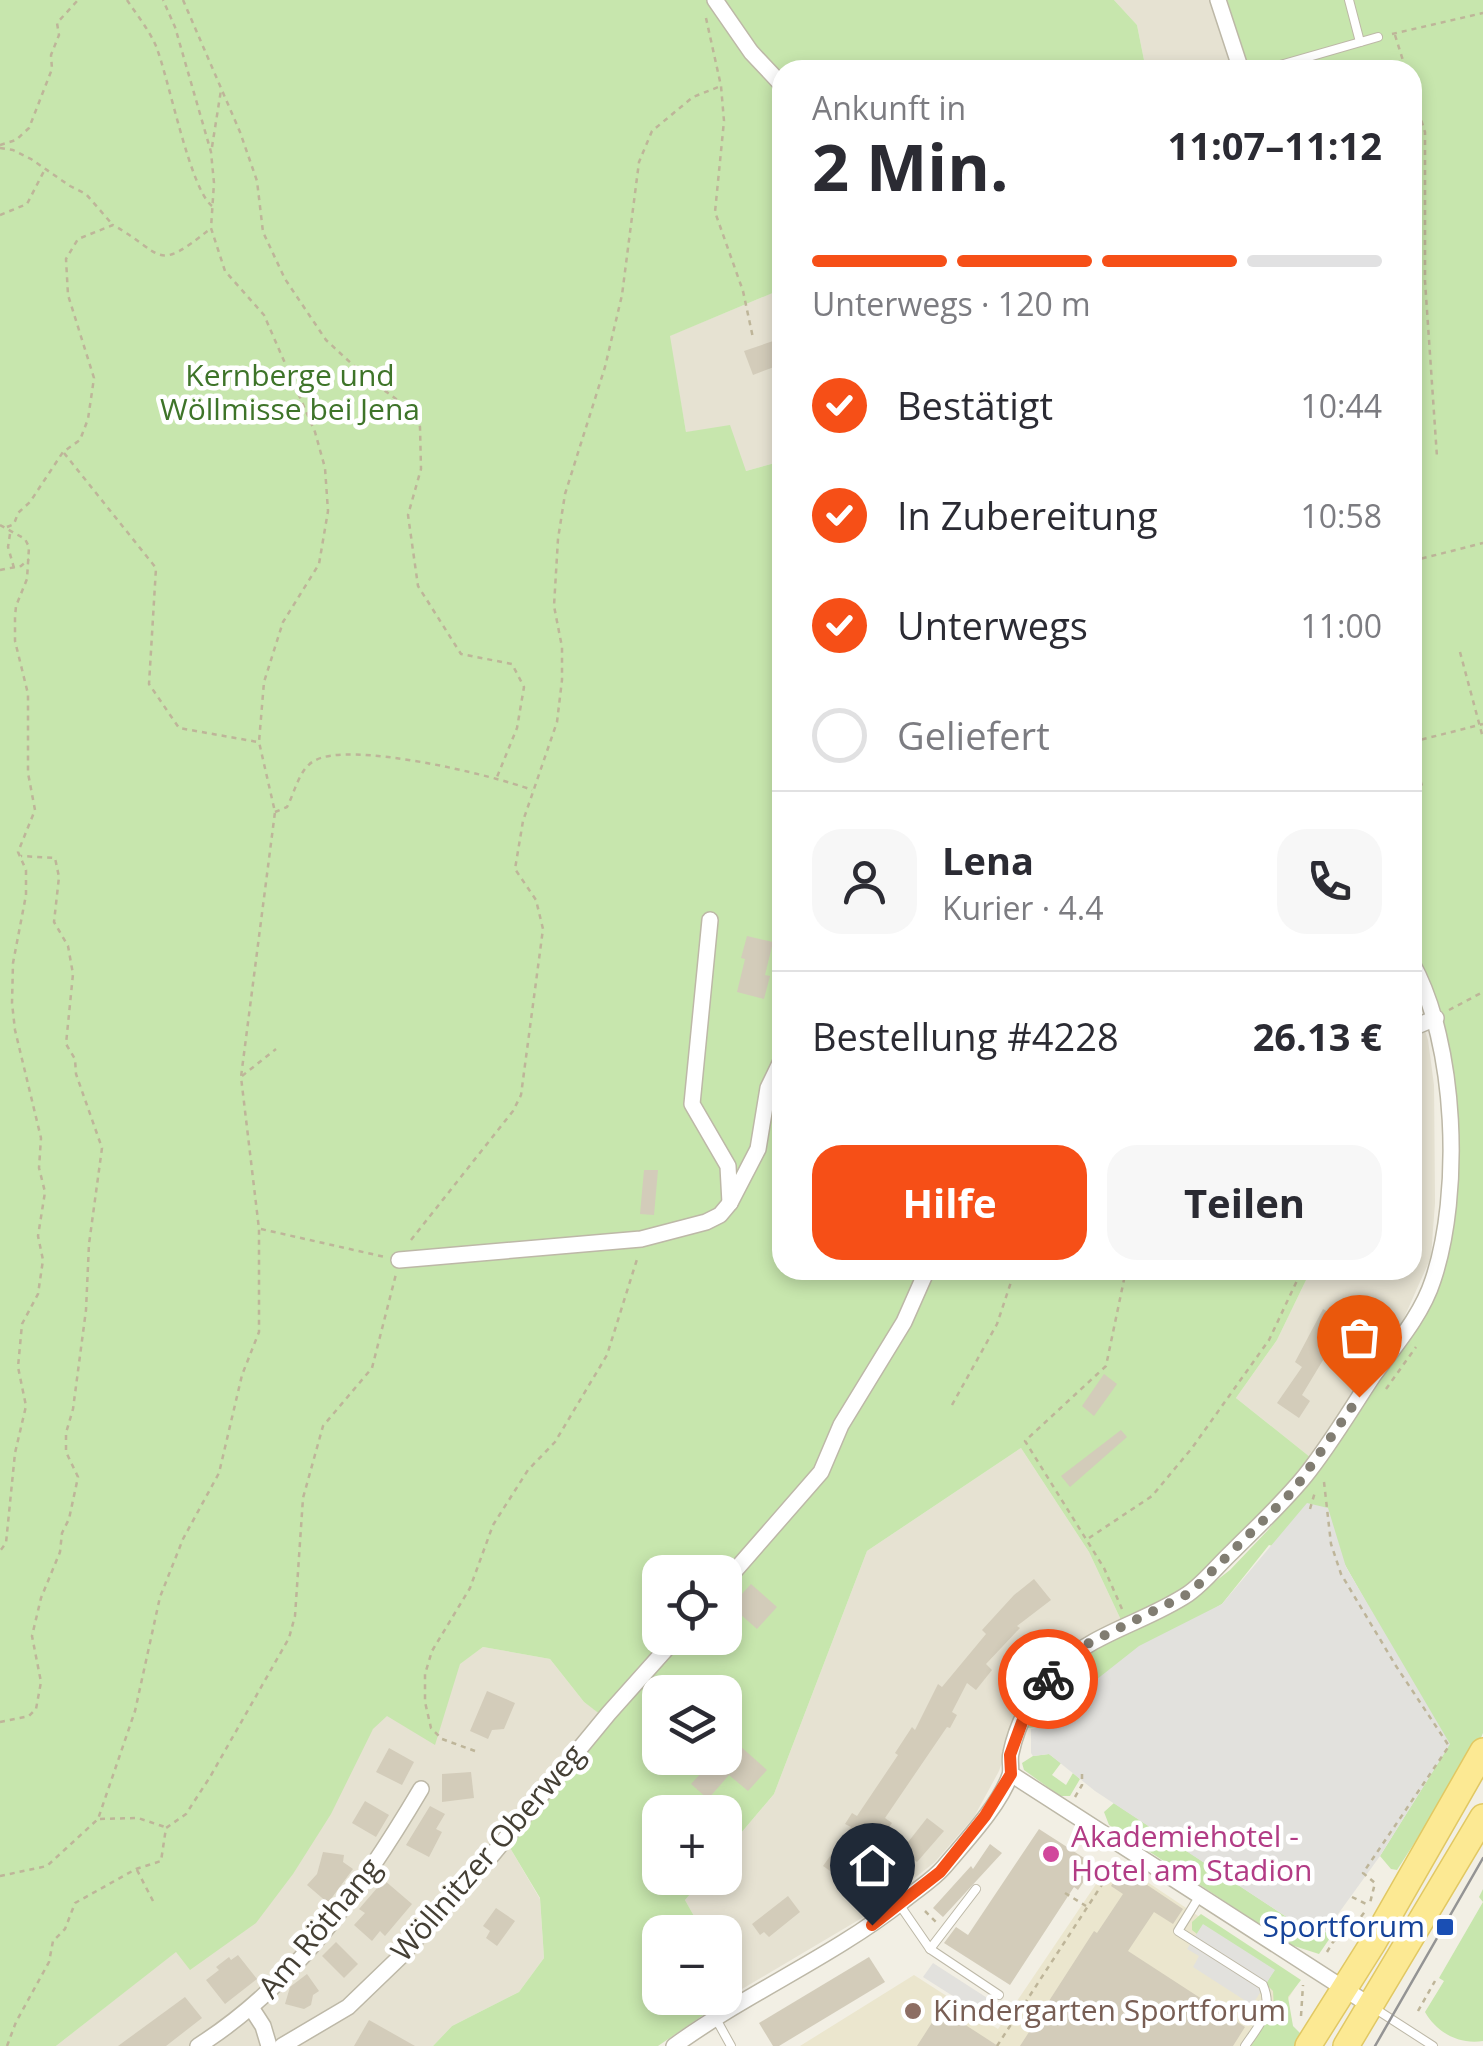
<!DOCTYPE html>
<html lang="de">
<head>
<meta charset="utf-8">
<style>
	body { margin:0; font-family:"Open Sans",sans-serif; background:#f7f7f7; color:#2b2b33; height:100vh; display:flex; flex-direction:column; font-size:38px; white-space:nowrap }
	* { box-sizing:border-box; margin:0 }
	p { font-size:32px; color:#7c7c81 }
	.icon { flex:none; width:55px; height:55px; fill:none; stroke:currentColor; stroke-width:2; stroke-linecap:round; stroke-linejoin:round }
	.map { position:relative; flex:1; overflow:hidden }
	.side { position:absolute; left:772px; top:60px; width:650px; height:1220px; display:flex; flex-direction:column; background:#fff; border-radius:30px; box-shadow:0 5px 15px #0003 }
	.side>* { flex:none }
	.buttons { position:absolute; left:642px; top:1555px; display:grid; gap:20px }
	.buttons a { display:grid; place-items:center; width:100px; height:100px; border-radius:20px; background:#fff; box-shadow:0 5px 15px #0003; font-size:50px }
	.pin { position:absolute; display:grid; place-items:center; width:85px; height:85px; color:#fff; margin:-102px -42px; border-radius:50% 50% 50% 0; rotate:-45deg; box-shadow:0 0 10px #0007 }
	.pin .icon { rotate:45deg }
	.courier { position:absolute; display:grid; place-items:center; width:100px; height:100px; margin:-50px; border:8px solid #f64f17; border-radius:50%; background:#fff; color:#222; box-shadow:0 2px 12px #0007 }
	.head em { font-style:normal; font-weight:700 }
	.head div { display:flex; flex-direction:column-reverse }
	.head { display:flex; align-items:center; justify-content:space-between; height:170px; padding:0 40px }
	h1 { font-size:65px; font-weight:700; line-height:75px }
	.bar { display:grid; grid-template-columns:repeat(4,1fr); gap:15px 10px; align-content:center; height:120px; padding:0 40px }
	.bar i { height:12px; border-radius:8px; background:#e1e1e2 }
	.bar .current { background:#f64f17 }
	.bar p { grid-column:span 4 }
	.line { display:flex; align-items:center; gap:25px; padding:0 40px; border-top:2px solid #e1e1e2 }
	.line div { flex:1 }
	.round { display:grid; place-items:center; flex:none; width:105px; height:105px; border-radius:30px; background:#f7f7f7 }
	ol { padding:0 40px; list-style:none }
	li { display:flex; align-items:center; gap:30px; height:110px }
	li p { margin-inline-start:auto }
	li .icon { padding:10px; border-radius:50%; background:#f64f17; color:#fff; stroke-width:4 }
	li:last-child { color:#7c7c81 }
	li i { width:55px; height:55px; border:5px solid #e1e1e2; border-radius:50% }
	.primary-button { display:flex; gap:20px; margin-top:auto; padding:20px 40px }
	.primary-button a { flex:1; height:115px; border-radius:30px; background:#f64f17; color:#fff; font-size:40px; font-weight:700; line-height:115px; text-align:center }
	.primary-button a+a { background:#f7f7f7; color:#2b2b33 }
	.map>svg:first-child { display:block }
</style>
</head>
<body>
<div class="map">
<svg width="1483" height="2046" viewBox="0 0 1483 2046">
	<rect width="100%" height="100%" fill="#f2efe4"/>
	<g fill="#e6e2d2">
		<polygon points="1114,0 1227,0 1249,70 1146,70 1137,25"/>
		<polygon points="782,289 782,461 746,471 686,432 669,336"/>
		<polygon points="1413,994 1428,1040 1434,1085 1435,1203 1431,1257 1404,1318 1310,1457 1236,1398 1277,1340 1308,1276 1295,1270 1412,1270"/>
		<polygon points="1021,1448 1089,1552 1121,1620 1064,1649 1023,1703 999,1771 974,1817 935,1862 867,1915 737,1992 725,1971 725,1932 703,1932 685,1900 704,1878 725,1878 725,1852 774,1794 867,1551"/>
		<polygon points="483,1647 550,1659 584,1702 602,1715 503,1836 540,1899 544,1958 519,1992 452,2026 433,2046 56,2046 137,1982 382,1719"/>
	</g>
	<polygon fill="#ebe6ce" points="1113,1859 1298,1983 1259,2046 800,2046 914,1975 998,2029"/>
	<g fill="#c7e6ad" fill-rule="evenodd">
		<path d="M0 0H1114L1137 25 1146 70H782V289L670 336 686 432 730 425 746 471 782 461V1270H1295L1308 1276 1277 1340 1236 1398 1310 1457C1272 1505 1230 1559 1178 1593 1161 1604 1140 1612 1121 1620L1089 1552 1021 1448 867 1551 774 1794 725 1852V1812H660V1878H704L685 1900 703 1932H660V1998H725V1971L737 1992 658 2046H433L452 2026 519 1992 544 1958 540 1898 503 1836 601 1715 584 1702 550 1659 483 1647 460 1664 435 1745 387 1716 373 1729 331 1814 293 1874 256 1923 190 1970 176 1952 56 2046H0ZM660 1572H725V1638H660ZM660 1692H725V1758H660Z"/>
		<path d="M1227 0H1483V1733L1472 1759 1469 1758 1397 1870 1391 1869 1380 1856 1448 1747 1344 1563 1269 1545 1222 1604 1080 1691 1049 1717 1048 1726 1027 1728C1038 1696 1060 1672 1086 1652L1194 1598 1230 1570 1268 1530 1297 1493 1406 1340 1451 1233 1444 1029 1412 942V70H1249Z"/>
		<polygon points="1049,1754 1061,1763 1052,1775 1066,1785 1073,1773 1080,1779 1070,1796 1060,1796 1024,1770 1022,1763 1033,1756"/>
		<polygon points="1114,1803 1320,1939 1337,1918 1347,1927 1330,1938 1319,1954 1291,1945 1109,1825 1104,1812"/>
		<path d="M1483 1889V2041C1460 2045 1437 2033 1425 2012L1444 1981 1439 1978 1483 1902 1479 1897Z"/>
		<polygon points="1201,1914 1301,1980 1288,1997 1293,2026 1301,2034 1294,2046 1251,2046 1274,2009 1273,1991 1266,1984 1274,1970 1203,1925 1197,1934 1192,1930 1192,1922"/>
	</g>
	<g fill="#e2e1dd">
		<polygon points="1307,1503 1328,1508 1346,1567 1450,1744 1380,1856 1320,1939 1095,1791 1049,1754 1033,1756 1031,1753 1031,1729 1047,1726 1049,1717 1139,1646 1222,1604"/>
		<polygon points="1203,1924 1275,1970 1252,2005 1193,1967 1199,1956 1187,1949"/>
		<polygon points="933,1963 995,2003 986,2017 923,1977"/>
	</g>
	<g fill="#d3ccba">
		<polygon points="782,338 782,364 753,375 744,351"/>
		<polygon points="747,936 773,942 765,975 770,976 764,999 737,992 745,959 741,958"/>
		<polygon points="644,1170 658,1170 654,1215 640,1214"/>
		<polygon points="1323,1309 1346,1322 1302,1395 1310,1401 1299,1418 1277,1403 1302,1367 1295,1362"/>
		<polygon points="1104,1374 1117,1384 1094,1416 1082,1406"/>
		<polygon points="1121,1430 1127,1437 1070,1487 1061,1476"/>
		<polygon points="1034,1579 1051,1600 1017,1626 1020,1628 986,1664 992,1670 976,1690 967,1683 952,1712 957,1715 950,1728 947,1727 885,1818 892,1823 884,1834 889,1837 882,1848 872,1846 846,1882 823,1866 851,1827 845,1824 852,1813 857,1816 898,1755 895,1753 912,1727 915,1730 938,1684 942,1687 986,1634 982,1630 1014,1595"/>
		<polygon points="751,1584 777,1607 757,1629 731,1606"/>
		<polygon points="487,1691 515,1703 504,1729 492,1730 488,1739 470,1731"/>
		<polygon points="731,1738 767,1770 748,1791 729,1775 708,1799 691,1784 715,1758 725,1758 725,1746"/>
		<polygon points="389,1748 414,1762 402,1785 376,1772"/>
		<polygon points="471,1772 474,1798 442,1802 442,1774"/>
		<polygon points="365,1801 389,1815 376,1837 352,1823"/>
		<polygon points="430,1806 445,1814 436,1829 442,1832 429,1857 406,1845"/>
		<polygon points="927,1818 944,1831 917,1862 904,1852 905,1846"/>
		<polygon points="1039,1829 1095,1865 1078,1890 1074,1887 1010,1985 944,1943 956,1927 968,1935"/>
		<polygon points="990,1844 1002,1853 943,1917 933,1908 971,1866 973,1869"/>
		<polygon points="323,1852 344,1855 343,1862 353,1869 328,1903 307,1885 317,1874"/>
		<polygon points="1122,1868 1183,1909 1173,1924 1154,1912 1128,1951 1245,2027 1233,2046 1020,2046 1094,1931 1097,1933 1123,1894 1111,1886"/>
		<polygon points="384,1880 412,1904 385,1936 380,1931 372,1941 354,1925 365,1913 359,1909"/>
		<polygon points="788,1896 800,1912 769,1937 764,1932 760,1935 752,1924"/>
		<polygon points="496,1908 515,1921 497,1946 486,1938 490,1931 483,1926"/>
		<polygon points="336,1942 358,1964 344,1978 322,1956"/>
		<polygon points="238,1955 257,1979 225,2004 206,1980 219,1970 216,1967 229,1957 231,1960"/>
		<polygon points="869,1957 885,1982 779,2046 773,2046 759,2023"/>
		<polygon points="307,1974 319,1991 313,1995 311,2005 304,2009 285,2004 290,1987"/>
		<polygon points="185,1997 202,2018 166,2046 118,2046"/>
		<polygon points="946,2001 969,2016 964,2024 998,2046 917,2046"/>
		<polygon points="369,2020 415,2046 354,2046"/>
	</g>
	<g fill="none" stroke-linecap="round" stroke-linejoin="round">
		<defs>
			<g id="service">
				<polyline points="1349,0 1360,42"/>
				<polyline points="1263,70 1378,37"/>
				<path d="M1199 1897 1178 1931 1263 1985C1274 2011 1259 2025 1245 2046"/>
				<polyline points="899,1904 930,1949 999,1995"/>
				<polyline points="930,1949 976,1889"/>
				<polyline points="1374,2008 1433,2046"/>
				<polyline points="715,2017 731,2046"/>
			</g>
			<g id="minor">
				<polyline points="715,0 751,52 782,85"/>
				<polyline points="1218,0 1241,70"/>
				<polyline points="710,920 692,1104 728,1166 730,1203"/>
				<polyline points="1412,1028 1436,1018"/>
				<polyline points="399,1260 641,1239 706,1222 720,1215 730,1203 758,1149 768,1088 782,1059"/>
				<polyline points="725,1582 821,1472 841,1425 904,1322 927,1270"/>
				<polyline points="1011,1774 1371,2006"/>
				<polyline points="252,2009 263,2026 269,2046"/>
				<path d="M198 2046C296 1984 363 1887 421 1789"/>
				<polyline points="282,2046 348,2007 401,1956 492,1855 609,1713 676,1638"/>
				<path d="M674 2046C747 1993 832 1957 903 1901 916 1890 933 1880 944 1867 964 1843 1000 1805 1010 1775 1012 1769 1009 1760 1011 1753 1017 1723 1035 1689 1057 1668 1095 1632 1146 1622 1188 1594 1204 1583 1218 1565 1232 1552 1257 1527 1283 1503 1305 1476 1330 1445 1351 1409 1373 1376 1394 1347 1422 1315 1433 1280 1462 1194 1457 1044 1412 963"/>
			</g>
			<g id="primary">
				<polyline points="1308,2046 1373,1943 1483,1751"/>
				<polyline points="1346,2046 1483,1817"/>
			</g>
		</defs>
		<use href="#service" stroke="#bdb8a7" stroke-width="10"/>
		<use href="#minor" stroke="#bdb8a7" stroke-width="18"/>
		<use href="#primary" stroke="#e1c863" stroke-width="28"/>
		<g stroke="#beb599" stroke-width="2.5" stroke-dasharray="5 5" stroke-linecap="butt">
			<path d="M127 0C137 15 149 30 156 46 169 79 190 189 212 206"/>
			<polyline points="183,0 240,132 257,181 263,232 285,279 326,340 366,377 403,404 420,427 421,469 408,515 418,586 461,654 512,664 524,687 517,728 497,777"/>
			<polyline points="706,18 721,86 724,121 715,212 743,291 753,338"/>
			<polyline points="1392,34 1483,13"/>
			<polyline points="1395,35 1406,70"/>
			<polyline points="1412,92 1425,132 1425,281 1437,457"/>
			<polyline points="0,145 16,140 29,128 52,69 51,55 59,35 57,23 78,0"/>
			<polyline points="212,147 221,90"/>
			<polyline points="0,148 13,150 31,159 70,186 86,194 112,224"/>
			<polyline points="0,215 27,204 44,171"/>
			<polyline points="64,453 156,568 149,684 179,728 258,742"/>
			<polyline points="0,525 25,539 29,547 27,579 16,606 15,617 15,641 28,694 28,773 35,810 18,852 26,870 26,895 13,963 12,1003 15,1030 41,1138 39,1168 45,1192 38,1236 43,1260 38,1294 22,1324 18,1367 26,1406 15,1453 6,1543 0,1551"/>
			<path d="M7 527 14 524 18 513 30 502 63 452 80 440 88 419 94 378 68 295 66 259 78 239 113 225C165 254 154 274 210 229"/>
			<polyline points="10,534 8,547 14,568"/>
			<polyline points="1412,561 1483,543"/>
			<polyline points="0,570 21,566 29,559"/>
			<polyline points="1460,652 1483,738"/>
			<polyline points="1412,742 1483,724"/>
			<polyline points="1412,752 1422,786"/>
			<path d="M275 812 287 807C295 792 299 769 314 761 348 740 493 775 532 790"/>
			<polyline points="1449,1010 1483,992"/>
			<polyline points="242,1076 276,1049"/>
			<polyline points="261,1229 385,1257"/>
			<polyline points="411,1240 513,1111 521,1095 543,929 536,900 515,869 523,821 557,722 562,680 562,647 554,606 558,539 565,494 605,367 622,295 639,162 652,131 693,97 721,86"/>
			<polyline points="1386,1389 1416,1347"/>
			<polyline points="952,1405 997,1324 1015,1270"/>
			<polyline points="1324,1482 1331,1544 1341,1574 1396,1666 1449,1746 1363,1873 1375,1883 1370,1903"/>
			<polyline points="1310,1509 1315,1492"/>
			<polyline points="1089,1538 1152,1496 1192,1448 1269,1340 1302,1270"/>
			<polyline points="1122,1609 1104,1568 1025,1441 1106,1366 1126,1270"/>
			<polyline points="0,1722 29,1716 36,1709 41,1682 32,1636 41,1598 60,1552 62,1533 69,1519 78,1477 66,1452 66,1433 73,1409 86,1310 89,1244 102,1148 76,1074 75,1059 66,1044 73,974 68,946 54,922 59,877 55,858 21,856"/>
			<polyline points="475,1751 442,1739 431,1728 425,1702 425,1674 432,1651 470,1588 493,1525 528,1470 555,1442 607,1355 638,1256"/>
			<polyline points="1075,1797 1082,1785 1082,1773"/>
			<polyline points="100,1819 138,1818 165,1827"/>
			<polyline points="137,1870 153,1901"/>
			<polyline points="0,1876 47,1866 98,1819 135,1711 160,1597 183,1539 219,1473 242,1375 259,1332 259,1229 241,1077 275,812 259,742 264,682 283,622 319,564 328,511 325,468 315,432 264,315 225,271 211,228 214,183 211,152 175,27 163,0"/>
			<polyline points="1065,1893 1086,1906"/>
			<polyline points="1352,1897 1368,1905"/>
			<polyline points="925,1911 936,1922"/>
			<polyline points="1327,1952 1333,1942 1351,1930 1366,1910"/>
			<polyline points="1418,2011 1435,1981"/>
			<polyline points="1301,2016 1303,1985"/>
			<polyline points="7,2046 16,2022 49,1962 53,1941 65,1929 75,1903 136,1869 161,1861 166,1828 186,1814 210,1777 289,1638 295,1616 303,1498 323,1426 372,1368 396,1274"/>
			<polyline points="997,2046 1116,1863"/>
		</g>
		<use href="#service" stroke="#fff" stroke-width="8"/>
		<use href="#minor" stroke="#fff" stroke-width="15"/>
		<use href="#primary" stroke="#fce993" stroke-width="25"/>
		<polyline stroke="#949494" stroke-width="2.5" points="1375,2046 1483,1858"/>
	</g>
	<g fill="none" stroke-linecap="round" stroke-linejoin="round">
		<polyline stroke="#817d72" stroke-width="10" stroke-dasharray="0 18" points="1048,1679 1089,1643 1190,1593 1294,1490 1359,1397"/>
		<polyline stroke="#f64f17" stroke-width="12" points="872,1925 940,1872 985,1816 1011,1774 1010,1755 1028,1706 1048,1679"/>
	</g>
	<circle fill="#d1479c" stroke="#fff" stroke-width="4" cx="1051" cy="1854" r="10"/>
	<rect fill="#1a4fb4" stroke="#fff" stroke-width="4" x="1435" y="1917" width="20" height="20" rx="5"/>
	<circle fill="#8d6e63" stroke="#fff" stroke-width="4" cx="913" cy="2011" r="10"/>
	<g text-anchor="middle" stroke-width="9" stroke-linejoin="round" paint-order="stroke">
		<g font-size="30" fill="#3e7429" stroke="#fff">
			<text x="290" y="386">Kernberge und<tspan x="290" dy="34">Wöllmisse bei Jena</tspan></text>
		</g>
		<g font-size="30" fill="#b23c85" stroke="#fff" text-anchor="start">
			<text x="1071" y="1847">Akademiehotel -<tspan x="1071" dy="34">Hotel am Stadion</tspan></text>
		</g>
		<g font-size="30" fill="#443f34" stroke="#fff">
			<text transform="translate(488 1853) rotate(-49)" y="10">Wöllnitzer Oberweg</text>
			<text transform="translate(320 1928) rotate(-50)" y="10">Am Röthang</text>
		</g>
		<g font-size="30" fill="#164399" stroke="#fff" text-anchor="end">
			<text x="1425" y="1937">Sportforum</text>
		</g>
		<g font-size="30" fill="#785e54" stroke="#fff" text-anchor="start">
			<text x="933" y="2021">Kindergarten Sportforum</text>
		</g>
	</g>
</svg>
<div class="buttons">
<a><svg class="icon" aria-label="locate" viewBox="0 0 24 24"><circle cx="12" cy="12" r="6"/><path d="M12 2v4M12 18v4M2 12h4M18 12h4"/></svg></a>
<a><svg class="icon" aria-label="layers" viewBox="0 0 24 24"><path d="M12 4l9 5-9 5-9-5zM3 14l9 5 9-5"/></svg></a>
<a>+</a>
<a>−</a>
</div>
<div class="pin" style="left:1359px;top:1397px;background:#ea580c"><svg class="icon" aria-label="bag" viewBox="0 0 24 24"><path d="M5 8h14l-1 12H6zM9 8a3 3 0 0 1 6 0"/></svg></div>
<div class="pin" style="left:872px;top:1925px;background:#1f2937"><svg class="icon" aria-label="home" viewBox="0 0 24 24"><path d="M3 11l9-7 9 7M6 9v11h12V9"/></svg></div>
<div class="courier" style="left:1048px;top:1679px"><svg class="icon" aria-label="bike" viewBox="0 0 24 24"><circle cx="6" cy="16" r="4"/><circle cx="18" cy="16" r="4"/><path d="M6 16l4-8h5l3 8M10 8l3 8H6M13 5h3"/></svg></div>
<section class="side">
<div class="head"><div><h1>2 Min.</h1><p>Ankunft in</p></div><em>11:07–11:12</em></div>
<div class="bar"><i class="current"></i><i class="current"></i><i class="current"></i><i></i><p>Unterwegs · 120 m</p></div>
<ol>
<li><svg class="icon" aria-label="check" viewBox="0 0 24 24"><path d="M5 12l5 5 9-10"/></svg>Bestätigt<p>10:44</p></li>
<li><svg class="icon" aria-label="check" viewBox="0 0 24 24"><path d="M5 12l5 5 9-10"/></svg>In Zubereitung<p>10:58</p></li>
<li><svg class="icon" aria-label="check" viewBox="0 0 24 24"><path d="M5 12l5 5 9-10"/></svg>Unterwegs<p>11:00</p></li>
<li><i></i>Geliefert</li>
</ol>
<div class="line" style="height:180px"><a class="round"><svg class="icon" aria-label="person" viewBox="0 0 24 24"><circle cx="12" cy="8" r="4"/><path d="M4 21q1-7 8-7t8 7"/></svg></a><div><b>Lena</b><p>Kurier · 4.4</p></div><a class="round"><svg class="icon" aria-label="phone" viewBox="0 0 24 24"><path d="M5 4h4l2 5-3 2q2 4 5 5l2-3 5 2v4C11 20 4 13 5 4z"/></svg></a></div>
<div class="line" style="height:130px"><div>Bestellung #4228</div><b>26.13 €</b></div>
<div class="primary-button"><a>Hilfe</a><a>Teilen</a></div>
</section>
</div>
</body>
</html>
